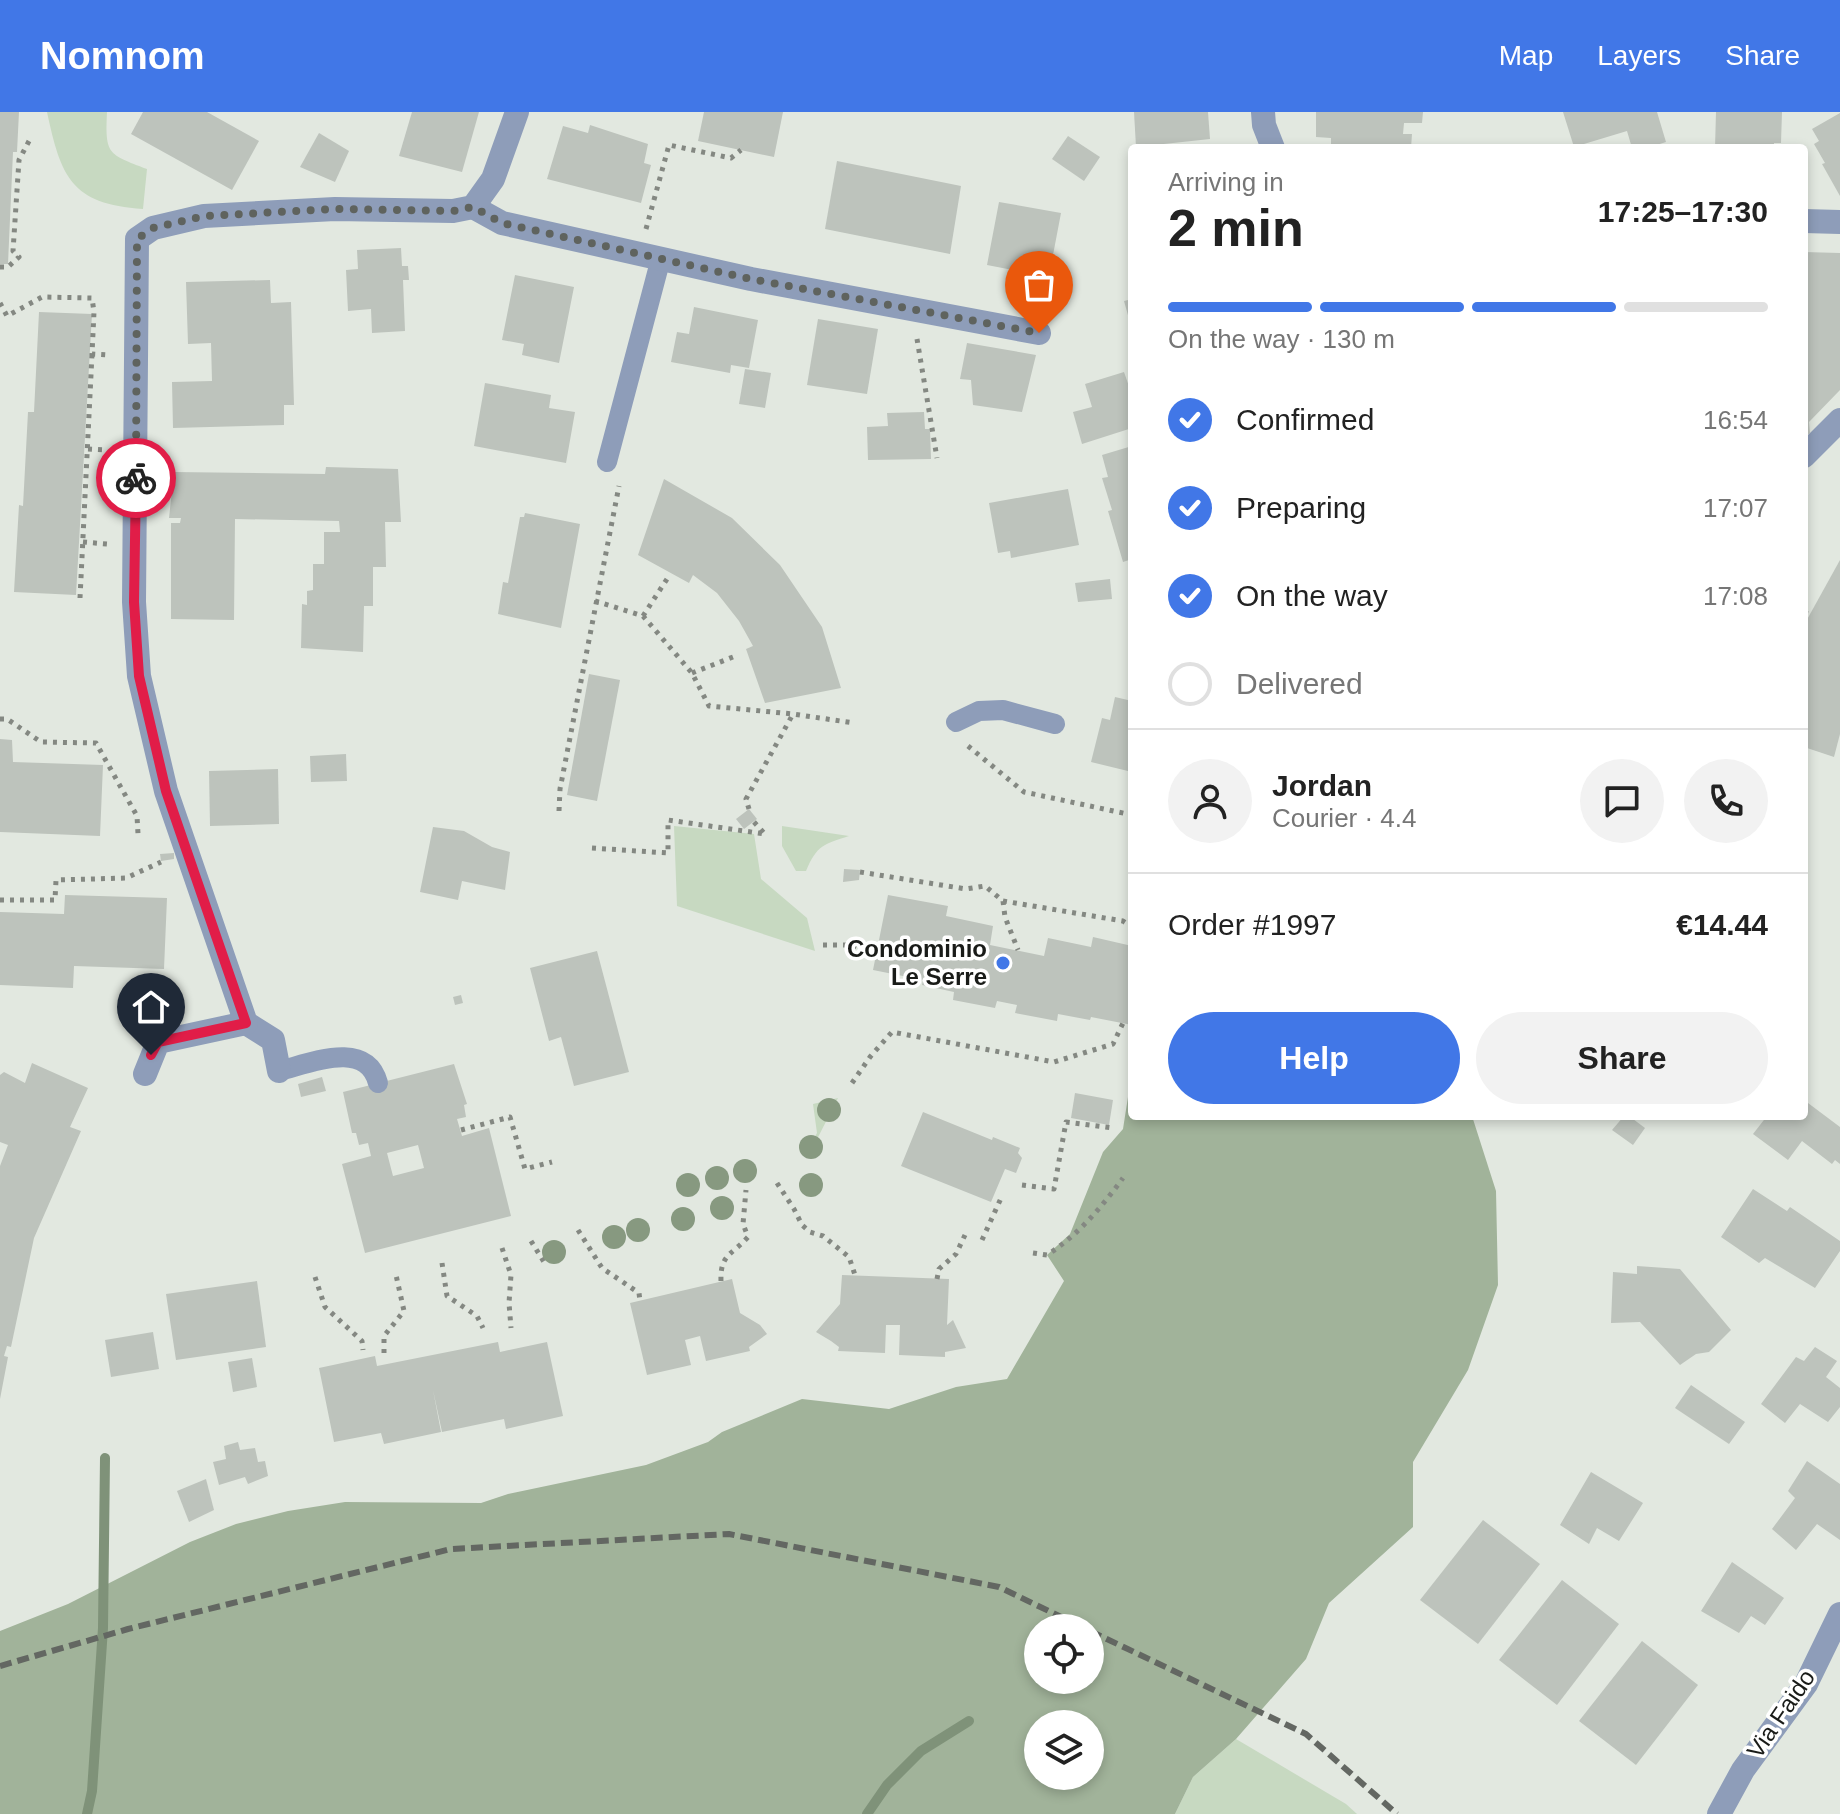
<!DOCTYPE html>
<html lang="en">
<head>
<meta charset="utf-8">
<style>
	body { margin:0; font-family:Arial,sans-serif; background:#f2f2f2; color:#222; height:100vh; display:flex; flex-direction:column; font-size:30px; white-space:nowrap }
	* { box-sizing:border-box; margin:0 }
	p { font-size:26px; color:#767676 }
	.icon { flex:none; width:44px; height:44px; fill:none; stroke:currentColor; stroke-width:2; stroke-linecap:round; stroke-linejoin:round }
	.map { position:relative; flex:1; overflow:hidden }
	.drawer { position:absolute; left:1128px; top:32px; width:680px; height:976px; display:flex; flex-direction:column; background:#fff; border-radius:8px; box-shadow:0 4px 12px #0003 }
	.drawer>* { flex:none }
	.tools { position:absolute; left:1024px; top:1502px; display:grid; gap:16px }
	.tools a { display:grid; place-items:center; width:80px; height:80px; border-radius:50%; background:#fff; box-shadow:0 4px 12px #0003; font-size:40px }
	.pin { position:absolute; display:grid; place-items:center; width:68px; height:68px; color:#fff; margin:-82px -34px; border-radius:50% 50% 50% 0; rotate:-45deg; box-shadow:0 0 8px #0007 }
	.pin .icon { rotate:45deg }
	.courier { position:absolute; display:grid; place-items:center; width:80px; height:80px; margin:-40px; border:6px solid #e11d48; border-radius:50%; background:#fff; color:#222; box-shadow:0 2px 10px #0007 }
	.summary em { font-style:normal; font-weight:700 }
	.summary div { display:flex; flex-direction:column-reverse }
	.summary { display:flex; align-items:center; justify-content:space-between; height:136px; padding:0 40px }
	h1 { font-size:52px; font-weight:700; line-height:60px }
	.bar { display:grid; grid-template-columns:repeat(4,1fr); gap:12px 8px; align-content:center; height:96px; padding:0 40px }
	.bar i { height:10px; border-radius:6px; background:#e0e0e0 }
	.bar .on { background:#4177e7 }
	.bar p { grid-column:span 4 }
	.line { display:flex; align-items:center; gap:20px; padding:0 40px; border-top:2px solid #e0e0e0 }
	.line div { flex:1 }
	.round { display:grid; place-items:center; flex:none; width:84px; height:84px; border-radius:42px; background:#f2f2f2 }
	ol { padding:0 40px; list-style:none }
	li { display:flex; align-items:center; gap:24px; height:88px }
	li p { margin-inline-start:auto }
	li .icon { padding:8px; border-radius:50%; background:#4177e7; color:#fff; stroke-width:4 }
	li:last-child { color:#767676 }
	li i { width:44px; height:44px; border:4px solid #e0e0e0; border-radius:50% }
	.primary-button { display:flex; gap:16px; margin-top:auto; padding:16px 40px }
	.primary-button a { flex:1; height:92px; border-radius:48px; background:#4177e7; color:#fff; font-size:32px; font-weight:700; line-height:92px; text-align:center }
	.primary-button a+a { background:#f2f2f2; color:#222 }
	header { display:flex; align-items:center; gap:48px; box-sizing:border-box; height:112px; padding:0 40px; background:#4177e7; color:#fff }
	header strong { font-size:38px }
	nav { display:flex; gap:44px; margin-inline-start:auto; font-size:28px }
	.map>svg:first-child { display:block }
</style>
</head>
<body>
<header>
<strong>Nomnom</strong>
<nav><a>Map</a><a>Layers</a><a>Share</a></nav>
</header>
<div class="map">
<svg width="1840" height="1702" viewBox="0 0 1840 1702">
	<rect width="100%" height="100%" fill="#e2e8e0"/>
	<g fill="#c7d9c1">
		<path d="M47 0H107C105 43 108 42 147 57L143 97C71 92 61 65 47 0Z"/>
		<polygon points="674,714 754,722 761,767 807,806 815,839 677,794"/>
		<path d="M782 714 849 724C824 732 817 733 806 759H796L782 734Z"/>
		<polygon points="838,986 812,1037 807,1039 817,1021 813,992"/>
		<polygon points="1236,1627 1346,1692 1357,1702 1175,1702 1193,1665"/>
	</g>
	<path fill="#a1b39a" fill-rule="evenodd" d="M1132 981V1004H1472L1496 1079 1498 1173 1468 1258 1413 1350V1415L1329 1491 1306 1547 1236 1627 1193 1665 1175 1702H0V1519L68 1492 190 1430 236 1412 288 1399 345 1390 481 1391 508 1382 646 1353 708 1330 722 1320 802 1287 889 1297 956 1275 1007 1267 1064 1169 1047 1143 1070 1122 1103 1040 1123 1017 1128 985ZM1038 1516H1090V1568H1038ZM1038 1612H1090V1664H1038Z"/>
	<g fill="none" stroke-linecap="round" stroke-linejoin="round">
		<g stroke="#7f9279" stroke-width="10">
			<polyline points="87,1702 92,1679 103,1516 105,1346"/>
			<polyline points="867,1702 887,1673 921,1639 969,1609"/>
		</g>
	</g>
	<g fill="#bdc3bc" fill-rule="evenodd">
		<polygon points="0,0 19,0 17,40 13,40 8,152 0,152"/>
		<polygon points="143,0 207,0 259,29 232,78 131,22"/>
		<polygon points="412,0 479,0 462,60 399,44"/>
		<polygon points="704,0 783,0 774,45 698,29"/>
		<polygon points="1134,0 1208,0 1210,27 1136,35"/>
		<polygon points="1316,0 1423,0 1422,11 1404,11 1403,22 1412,22 1411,36 1331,36 1331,26 1316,25"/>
		<polygon points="1563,0 1657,0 1666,30 1647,36 1632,36 1627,19 1574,35"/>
		<polygon points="1716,0 1782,0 1781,31 1774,31 1774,36 1715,36"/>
		<polygon points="1840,1 1840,84 1822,52 1825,51 1814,32 1819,29 1812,17"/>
		<polygon points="590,13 648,32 644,51 651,53 641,91 547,67 563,14 588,21"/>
		<polygon points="319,21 349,39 335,70 300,55"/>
		<polygon points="1068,24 1100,45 1084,69 1052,47"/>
		<polygon points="837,49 961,74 950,142 825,117"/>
		<polygon points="999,90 1061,101 1053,143 1047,142 1044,164 987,153"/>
		<polygon points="401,136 402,154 408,154 409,168 403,168 405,219 372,221 371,197 348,199 346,158 358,157 357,138"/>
		<polygon points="1804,140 1840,141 1840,278 1809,310 1810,321 1804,326"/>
		<polygon points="515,163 574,175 559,251 522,243 524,232 502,228"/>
		<polygon points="270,168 271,191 291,190 294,293 284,293 284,313 173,316 172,270 212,269 211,231 188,232 186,170"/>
		<polygon points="1132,187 1132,214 1131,214 1124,189"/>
		<polygon points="694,195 758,208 749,256 731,253 730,261 671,250 677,220 689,222"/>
		<polygon points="39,200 92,202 76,483 14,480 19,393 23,394 28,300 34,300"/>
		<polygon points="818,207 878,217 867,282 807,273"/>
		<polygon points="967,231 1036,243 1022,300 973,293 971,268 960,267"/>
		<polygon points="745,257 771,261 765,296 739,292"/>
		<polygon points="1124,260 1132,283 1132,316 1082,332 1073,300 1092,295 1085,272"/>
		<polygon points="485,271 551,283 549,296 575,300 566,351 474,334"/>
		<polygon points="924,300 925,317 930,317 931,347 868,348 867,315 888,314 887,301"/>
		<polygon points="1132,334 1132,447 1123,450 1108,399 1112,398 1102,366 1108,365 1102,343"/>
		<polygon points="326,355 398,357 401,410 385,410 386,455 373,455 373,494 364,494 363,540 301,536 302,492 307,493 307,479 313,478 313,452 324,452 324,420 340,420 339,409 235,407 234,508 171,507 171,411 180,411 181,406 169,406 174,360 325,362"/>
		<polygon points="664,367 732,406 780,453 822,515 841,576 765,591 746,537 753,534 739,509 717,481 693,463 689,471 638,443"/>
		<polygon points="1068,377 1079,433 1011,446 1010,439 998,441 989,391"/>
		<polygon points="525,401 580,412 561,516 498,502 503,470 508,471 520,405 524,405"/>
		<polygon points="1840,448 1840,622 1834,645 1804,635 1804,513"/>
		<polygon points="1110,467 1112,487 1078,490 1075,471"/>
		<polygon points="589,562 620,568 597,689 567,683"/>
		<polygon points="1115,585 1132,589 1132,660 1091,650 1102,606 1110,608"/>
		<polygon points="0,627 12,628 13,650 103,653 100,724 0,720"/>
		<polygon points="346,642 347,669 311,670 310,644"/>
		<polygon points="278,657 279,712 210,714 209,659"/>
		<polygon points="749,697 757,707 744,717 736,707"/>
		<polygon points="433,715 464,719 492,735 510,740 505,778 462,769 458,788 420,780"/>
		<polygon points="174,741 174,747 161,749 160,742"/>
		<polygon points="844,757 860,758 859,768 843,770"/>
		<polygon points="65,783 167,786 164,857 74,854 73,876 0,873 0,800 64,802"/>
		<polygon points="888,783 948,794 946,804 993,814 990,833 1044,844 1048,826 1091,835 1093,825 1132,834 1132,913 1091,905 1090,908 1058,902 1057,909 1015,901 1017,893 997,889 995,896 953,888 954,880 922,873 923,868 873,858"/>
		<polygon points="597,839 629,960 574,974 561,925 549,929 530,856"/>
		<polygon points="461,883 463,891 455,893 453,885"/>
		<polygon points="32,951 88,976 70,1015 81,1019 34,1126 11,1235 7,1234 4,1244 8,1245 0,1287 0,1054 8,1033 0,1030 0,963 4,960 25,971"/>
		<path d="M454 952 467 992 464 993 466 1005 457 1007 462 1024 489 1016 511 1104 365 1141 342 1052 371 1044 368 1031 359 1033 356 1021H352L343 980ZM418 1033 424 1056 393 1064 387 1041Z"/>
		<polygon points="322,965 326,979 301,985 298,972"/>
		<polygon points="1075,981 1113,988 1109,1013 1071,1006"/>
		<polygon points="1804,988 1840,1015 1840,1052 1835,1048 1832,1052 1802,1029 1788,1048 1753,1022 1767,1004 1784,1006 1804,1004"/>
		<polygon points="923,1000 992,1028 993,1025 1020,1036 1018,1041 1022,1046 1016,1061 1005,1057 991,1090 901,1054"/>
		<polygon points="1624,1004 1629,1004 1645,1016 1633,1033 1612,1018"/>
		<polygon points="1753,1077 1787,1099 1790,1095 1840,1129 1840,1139 1815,1176 1765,1146 1759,1151 1721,1125"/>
		<polygon points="1637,1154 1680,1157 1731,1218 1709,1240 1696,1242 1680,1253 1640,1210 1611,1211 1613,1160 1637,1162"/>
		<polygon points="842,1163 949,1167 947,1213 953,1208 966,1236 945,1240 945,1245 899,1243 900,1213 886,1213 885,1241 838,1239 839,1235 831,1229 816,1220 840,1192"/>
		<polygon points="732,1167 740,1201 760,1213 767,1222 749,1235 750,1239 706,1249 700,1224 685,1228 691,1253 647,1263 630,1191"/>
		<polygon points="257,1169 266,1235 176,1248 166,1182"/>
		<polygon points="153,1220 159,1257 111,1265 105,1228"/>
		<polygon points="498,1230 500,1240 547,1230 563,1304 506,1317 504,1307 442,1320 433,1278 441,1320 384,1332 381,1321 334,1330 319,1256 375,1244 377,1254"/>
		<polygon points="1815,1235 1837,1249 1826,1265 1840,1276 1840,1295 1828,1310 1800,1292 1785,1311 1761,1292 1796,1245 1804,1249"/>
		<polygon points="252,1246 257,1275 233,1280 228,1250"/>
		<polygon points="1691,1273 1745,1310 1729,1332 1675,1296"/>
		<polygon points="238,1330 240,1338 255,1336 258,1350 265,1349 268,1364 248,1372 245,1365 219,1373 213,1350 226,1347 224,1334"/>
		<polygon points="1807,1349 1840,1372 1840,1428 1817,1412 1796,1438 1772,1417 1795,1386 1788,1379"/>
		<polygon points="1591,1360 1643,1391 1619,1429 1597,1416 1589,1432 1560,1413"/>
		<polygon points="206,1367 214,1398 189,1410 177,1379"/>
		<polygon points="1483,1408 1540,1452 1478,1532 1420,1488"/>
		<polygon points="1732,1450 1784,1486 1765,1513 1751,1504 1739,1521 1701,1499"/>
		<polygon points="1562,1468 1619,1512 1557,1593 1499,1548"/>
		<polygon points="1642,1529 1698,1573 1636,1653 1579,1609"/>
	</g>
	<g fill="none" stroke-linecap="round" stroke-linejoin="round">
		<g stroke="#848882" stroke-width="5" stroke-dasharray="4 6" stroke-linecap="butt">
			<polyline points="646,117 669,33 731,46 741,38"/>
			<polyline points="0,155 8,155 19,145 13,139 19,48 29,29"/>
			<polyline points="0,191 7,204 42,185 92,186 94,200 92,242 108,243"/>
			<polyline points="917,227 937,346"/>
			<polyline points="88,337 107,338"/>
			<polyline points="83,430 107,432"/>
			<polyline points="80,486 92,242"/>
			<polyline points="595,489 643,504 692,561 709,594 793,602 854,611"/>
			<polyline points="1804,501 1809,502"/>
			<polyline points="643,504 667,467"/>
			<polyline points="692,561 738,543"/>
			<polyline points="0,607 7,607 41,630 96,631 137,704 138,722"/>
			<polyline points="968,634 1024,680 1132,703"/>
			<polyline points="749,697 746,687 793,602"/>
			<polyline points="559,699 560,677 619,374"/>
			<polyline points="754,710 764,721"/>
			<polyline points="592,736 668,741 668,708 765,722"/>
			<polyline points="860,760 966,777 985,774 1003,789 1005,805 1018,838"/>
			<polyline points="0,788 55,788 56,768 126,766 161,750"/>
			<polyline points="1003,789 1123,809 1132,815"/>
			<polyline points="823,833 853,833 876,843"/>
			<polyline points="852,971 870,945 892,920 1054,950 1113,932 1123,911"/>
			<polyline points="461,1018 510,1005 525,1057 552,1050"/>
			<polyline points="777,1071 794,1097 802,1113 810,1120 823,1124 849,1145 855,1163"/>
			<polyline points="1022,1073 1054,1077 1066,1010 1113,1016"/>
			<polyline points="578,1118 602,1156 639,1181 640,1189"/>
			<polyline points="982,1128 1002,1084"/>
			<polyline points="531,1129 544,1150"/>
			<polyline points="502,1136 511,1163 509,1191 511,1216"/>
			<path d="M1033 1141 1047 1143C1078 1123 1101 1096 1123 1066"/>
			<polyline points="442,1151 447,1184 477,1204 483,1216"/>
			<polyline points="315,1165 325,1195 362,1229 363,1238"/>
			<polyline points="937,1167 939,1157 956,1142 965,1123"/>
			<path d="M721 1169C720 1142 732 1143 748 1125L743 1112 746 1078"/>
			<polyline points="384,1241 384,1224 404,1199 396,1163"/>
		</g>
		<g stroke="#8e9db9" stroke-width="20">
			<polyline points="607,350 661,146"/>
			<polyline points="956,610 979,599 1003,598 1055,612"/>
			<path d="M279 959C311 951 366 927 378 971"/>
		</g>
		<g stroke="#8e9db9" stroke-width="24">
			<polyline points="1263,0 1264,13 1273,36"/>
			<polyline points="473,95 502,111 751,167 1039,221"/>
			<polyline points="1804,109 1840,110"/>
			<polyline points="1804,344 1840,308"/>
			<polyline points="279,959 273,928 246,911 166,679 139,564 134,490 137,127 153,116 204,104 335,97 453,99 473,95 493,67 517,0"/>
			<polyline points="145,962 158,930 246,911"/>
			<polyline points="1719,1702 1743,1658 1806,1572 1840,1502"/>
		</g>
		<g stroke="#636762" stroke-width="6" stroke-dasharray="12 6" stroke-linecap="butt">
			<polyline points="1090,1519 1306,1622 1397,1702"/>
			<polyline points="0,1554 128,1517 451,1437 729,1422 999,1475 1084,1516"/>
		</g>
	</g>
	<g fill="#879980">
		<circle cx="829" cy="998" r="12"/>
		<circle cx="811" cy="1035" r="12"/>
		<circle cx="745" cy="1059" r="12"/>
		<circle cx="717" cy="1066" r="12"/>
		<circle cx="688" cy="1073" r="12"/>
		<circle cx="811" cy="1073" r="12"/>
		<circle cx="722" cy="1096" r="12"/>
		<circle cx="683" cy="1107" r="12"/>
		<circle cx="638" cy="1118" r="12"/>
		<circle cx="614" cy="1125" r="12"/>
		<circle cx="554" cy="1140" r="12"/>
	</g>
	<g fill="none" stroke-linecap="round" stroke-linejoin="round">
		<polyline stroke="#5f635e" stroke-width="8" stroke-dasharray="0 14.4" points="136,366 137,127 153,116 204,104 335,97 453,99 473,95 502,111 751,167 1039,221"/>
		<polyline stroke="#e11d48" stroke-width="10" points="136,366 134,490 139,564 166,679 246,911 158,930 151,943"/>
	</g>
	<circle fill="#4177e7" stroke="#fff" stroke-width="3" cx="1003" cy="851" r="8"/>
	<g text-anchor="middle" stroke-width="7" stroke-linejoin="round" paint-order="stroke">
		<g font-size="24" font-weight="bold" fill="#191b18" stroke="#fff" text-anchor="end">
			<text x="987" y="845">Condominio<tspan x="987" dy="28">Le Serre</tspan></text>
		</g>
		<g font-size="24" fill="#191b18" stroke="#fff">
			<text transform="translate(1781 1602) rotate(-56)" y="8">Via Faido</text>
		</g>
	</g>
</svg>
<div class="tools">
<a><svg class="icon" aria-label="locate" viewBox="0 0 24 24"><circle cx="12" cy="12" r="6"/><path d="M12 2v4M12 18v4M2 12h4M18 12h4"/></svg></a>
<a><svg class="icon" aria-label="layers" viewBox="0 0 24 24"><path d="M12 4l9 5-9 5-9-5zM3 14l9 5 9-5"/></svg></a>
</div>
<div class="pin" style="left:1039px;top:221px;background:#ea580c"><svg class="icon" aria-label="bag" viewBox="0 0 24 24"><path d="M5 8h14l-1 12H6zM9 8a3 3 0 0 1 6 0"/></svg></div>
<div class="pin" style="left:151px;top:943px;background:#1f2937"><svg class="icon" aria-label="home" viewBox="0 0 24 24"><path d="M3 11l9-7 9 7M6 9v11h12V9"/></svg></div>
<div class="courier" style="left:136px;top:366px"><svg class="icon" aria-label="bike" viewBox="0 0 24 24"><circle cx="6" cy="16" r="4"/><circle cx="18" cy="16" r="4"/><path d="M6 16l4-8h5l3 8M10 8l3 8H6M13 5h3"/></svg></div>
<section class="drawer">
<div class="summary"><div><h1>2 min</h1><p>Arriving in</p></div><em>17:25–17:30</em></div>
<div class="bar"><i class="on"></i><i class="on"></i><i class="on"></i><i></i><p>On the way · 130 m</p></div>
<ol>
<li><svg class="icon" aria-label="check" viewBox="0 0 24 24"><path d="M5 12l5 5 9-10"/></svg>Confirmed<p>16:54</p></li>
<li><svg class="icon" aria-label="check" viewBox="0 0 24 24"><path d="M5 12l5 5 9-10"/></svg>Preparing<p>17:07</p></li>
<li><svg class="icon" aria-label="check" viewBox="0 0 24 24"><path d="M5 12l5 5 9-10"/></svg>On the way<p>17:08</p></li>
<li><i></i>Delivered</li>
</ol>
<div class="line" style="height:144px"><a class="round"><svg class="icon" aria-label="person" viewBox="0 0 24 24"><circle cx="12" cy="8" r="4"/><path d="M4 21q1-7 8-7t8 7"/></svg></a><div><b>Jordan</b><p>Courier · 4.4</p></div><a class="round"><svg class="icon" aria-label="chat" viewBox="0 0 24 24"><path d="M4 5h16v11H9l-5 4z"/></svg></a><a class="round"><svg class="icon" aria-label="phone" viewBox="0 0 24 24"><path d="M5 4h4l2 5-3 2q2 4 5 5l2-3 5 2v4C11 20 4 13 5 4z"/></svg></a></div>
<div class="line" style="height:104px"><div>Order #1997</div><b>€14.44</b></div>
<div class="primary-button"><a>Help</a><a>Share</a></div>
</section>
</div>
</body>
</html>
